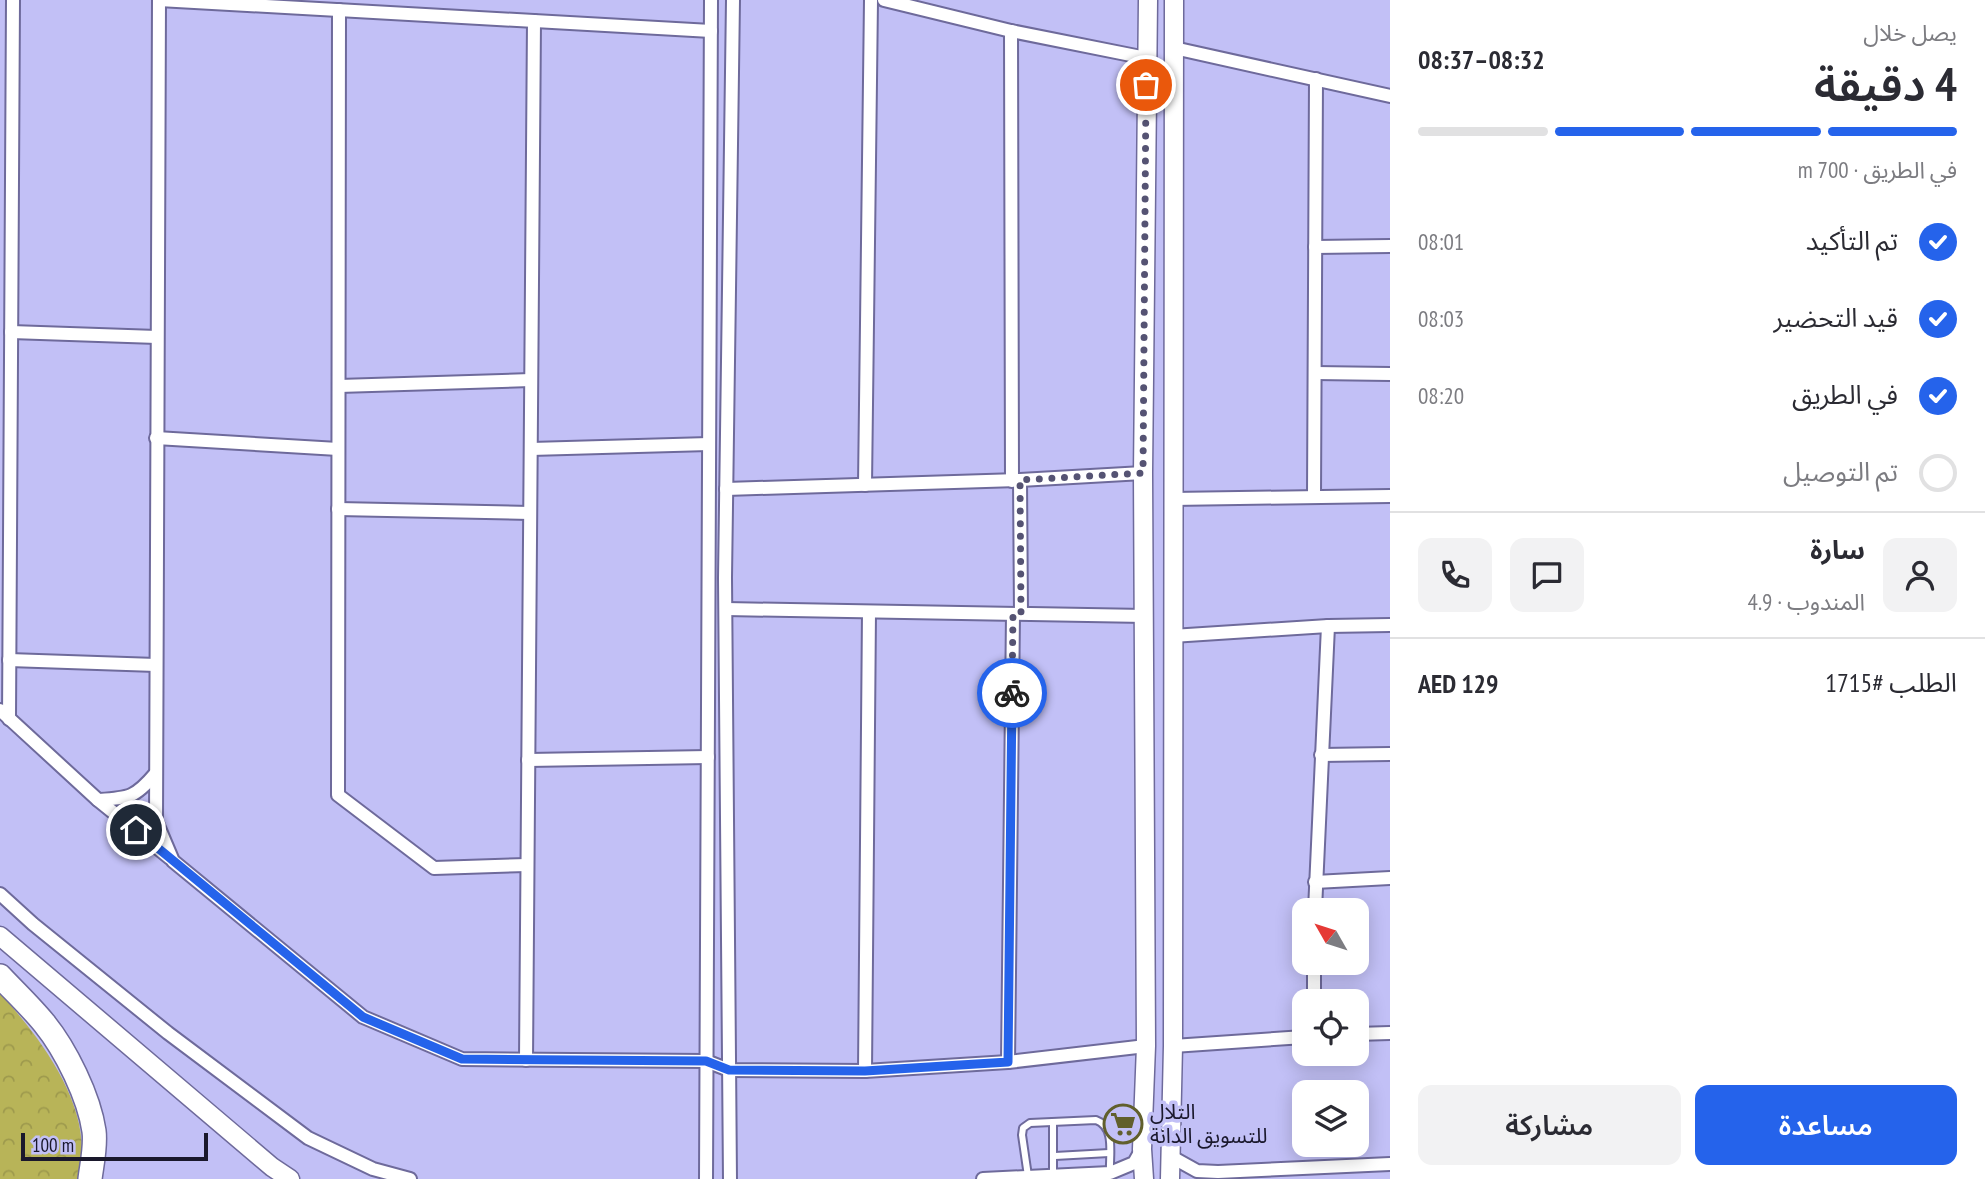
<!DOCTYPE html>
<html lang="ar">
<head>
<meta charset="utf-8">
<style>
	body { margin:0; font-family:"PT Sans Narrow","Noto Sans Arabic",sans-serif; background:#f2f2f3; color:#2b2b33; direction:rtl; height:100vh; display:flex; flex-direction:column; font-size:26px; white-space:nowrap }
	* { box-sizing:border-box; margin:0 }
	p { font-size:23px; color:#7c7c81 }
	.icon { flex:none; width:38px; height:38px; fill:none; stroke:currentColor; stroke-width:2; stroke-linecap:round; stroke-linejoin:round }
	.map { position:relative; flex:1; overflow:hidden; direction:ltr }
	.side { display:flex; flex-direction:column; background:#fff; width:595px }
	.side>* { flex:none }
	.needle { width:46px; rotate:309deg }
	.fabs { position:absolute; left:1292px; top:898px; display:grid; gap:14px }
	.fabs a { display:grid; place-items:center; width:77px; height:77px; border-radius:14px; background:#fff; box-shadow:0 4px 18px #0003; font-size:35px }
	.scale { position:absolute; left:21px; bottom:18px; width:187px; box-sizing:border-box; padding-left:7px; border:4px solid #1a182c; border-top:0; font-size:19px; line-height:24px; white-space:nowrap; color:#1a182c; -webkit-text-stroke:5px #c2c0f6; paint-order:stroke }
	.pin { position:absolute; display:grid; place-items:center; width:60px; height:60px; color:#fff; margin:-30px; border:4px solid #fff; border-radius:50%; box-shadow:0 2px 7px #0007 }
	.courier { position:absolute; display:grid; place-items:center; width:70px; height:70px; margin:-35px; border:5px solid #2563eb; border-radius:50%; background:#fff; color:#222; box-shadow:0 2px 9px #0007 }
	.overview em { font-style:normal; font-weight:600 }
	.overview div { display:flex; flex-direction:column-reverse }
	.overview { display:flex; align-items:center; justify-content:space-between; height:119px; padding:0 28px }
	h1 { font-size:46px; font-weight:600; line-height:52px }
	.bar { display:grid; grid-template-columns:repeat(4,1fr); gap:10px 7px; align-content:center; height:84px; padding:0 28px }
	.bar i { height:9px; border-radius:5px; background:#e1e1e2 }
	.bar .active { background:#2563eb }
	.bar p { grid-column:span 4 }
	.line { display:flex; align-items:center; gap:18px; padding:0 28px; border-top:2px solid #e1e1e2 }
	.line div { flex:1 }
	.round { display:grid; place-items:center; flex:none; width:74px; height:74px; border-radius:14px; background:#f2f2f3 }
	ol { padding:0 28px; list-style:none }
	li { display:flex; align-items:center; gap:21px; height:77px }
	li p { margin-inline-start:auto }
	li .icon { padding:7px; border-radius:50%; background:#2563eb; color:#fff; stroke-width:4 }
	li:last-child { color:#7c7c81 }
	li i { width:38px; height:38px; border:4px solid #e1e1e2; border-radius:50% }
	.button { display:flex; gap:14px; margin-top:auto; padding:14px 28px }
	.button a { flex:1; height:80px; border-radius:14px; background:#2563eb; color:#fff; font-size:28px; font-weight:600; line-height:80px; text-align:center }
	.button a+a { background:#f2f2f3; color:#2b2b33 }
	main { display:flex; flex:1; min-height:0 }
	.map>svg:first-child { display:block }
</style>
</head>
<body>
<main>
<section class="side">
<div class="overview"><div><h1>4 دقيقة</h1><p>يصل خلال</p></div><em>08:32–08:37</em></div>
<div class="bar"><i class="active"></i><i class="active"></i><i class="active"></i><i></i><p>في الطريق · 700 m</p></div>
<ol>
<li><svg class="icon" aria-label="check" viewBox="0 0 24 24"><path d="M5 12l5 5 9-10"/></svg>تم التأكيد<p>08:01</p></li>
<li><svg class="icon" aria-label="check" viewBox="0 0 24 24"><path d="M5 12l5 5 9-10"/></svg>قيد التحضير<p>08:03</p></li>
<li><svg class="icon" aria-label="check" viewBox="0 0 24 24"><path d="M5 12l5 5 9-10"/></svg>في الطريق<p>08:20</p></li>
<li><i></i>تم التوصيل</li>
</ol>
<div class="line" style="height:126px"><a class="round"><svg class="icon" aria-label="person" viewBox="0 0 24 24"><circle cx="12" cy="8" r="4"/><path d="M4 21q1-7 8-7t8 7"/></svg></a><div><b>سارة</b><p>المندوب · 4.9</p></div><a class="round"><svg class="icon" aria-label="chat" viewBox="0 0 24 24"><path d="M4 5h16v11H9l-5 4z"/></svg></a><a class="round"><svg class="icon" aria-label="phone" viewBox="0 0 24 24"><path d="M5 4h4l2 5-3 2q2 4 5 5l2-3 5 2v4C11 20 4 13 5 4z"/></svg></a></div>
<div class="line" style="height:91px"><div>الطلب #1715</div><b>AED 129</b></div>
<div class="button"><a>مساعدة</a><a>مشاركة</a></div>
</section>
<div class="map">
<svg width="1390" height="1179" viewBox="0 0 1390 1179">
	<defs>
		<pattern id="park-crowns" width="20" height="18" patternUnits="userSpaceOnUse" patternTransform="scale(1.75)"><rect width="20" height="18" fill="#b8b458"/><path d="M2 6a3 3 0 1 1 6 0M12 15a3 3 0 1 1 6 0" fill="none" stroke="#9e9a4d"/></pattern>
	</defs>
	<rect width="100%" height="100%" fill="#c2c0f6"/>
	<path fill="url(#park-crowns)" d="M0 993C42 1040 97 1111 78 1179H0Z"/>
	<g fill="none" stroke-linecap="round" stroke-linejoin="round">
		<defs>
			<g id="lane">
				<polyline points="1055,1156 1109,1153"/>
				<path d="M1028 1176 1022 1135 1023 1128 1030 1123 1096 1120C1116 1127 1109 1155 1110 1173"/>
				<polyline points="1053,1176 1053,1122"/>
			</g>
			<g id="street">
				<polyline points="159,0 156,821 173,861 363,1017 462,1059 706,1061 729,1070 865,1071 1008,1062 1146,1046"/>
				<polyline points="159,0 711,31"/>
				<polyline points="884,0 1011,31 1146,58"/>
				<polyline points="339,10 338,795 434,868 527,865"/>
				<polyline points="1011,31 1012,481"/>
				<polyline points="1174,48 1390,96"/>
				<polyline points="1315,247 1390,246"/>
				<polyline points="11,332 157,337"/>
				<polyline points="1315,373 1390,374"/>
				<polyline points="339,386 531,380"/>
				<polyline points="156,438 338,449"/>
				<polyline points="531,449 709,444"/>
				<polyline points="1020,480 1021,613"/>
				<polyline points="865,485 871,0"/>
				<polyline points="726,489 1020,480 1143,473"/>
				<polyline points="1314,497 1316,79"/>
				<polyline points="1172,499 1390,496"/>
				<polyline points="338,509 530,513"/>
				<polyline points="726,609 1145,616"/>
				<polyline points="1172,636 1328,626 1390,625"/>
				<polyline points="9,660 156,665"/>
				<polyline points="0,710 98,800 170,858"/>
				<polyline points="9,719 13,0"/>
				<polyline points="1321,755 1390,754"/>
				<polyline points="528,760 708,757"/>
				<path d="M98 800C129 798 135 798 156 773"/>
				<polyline points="1315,882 1390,878"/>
				<polyline points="0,894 33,924 168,1033 308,1138 373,1169 410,1179"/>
				<polyline points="1315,910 1328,626"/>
				<polyline points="1314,1001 1314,962"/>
				<polyline points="1356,1034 1390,1033"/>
				<polyline points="1173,1046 1304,1037"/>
				<polyline points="526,1060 534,21"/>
				<polyline points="1008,1062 1013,614"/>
				<polyline points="865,1071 869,612"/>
				<polyline points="1170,1156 1197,1171 1218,1172 1390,1164"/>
				<polyline points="706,1179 711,0"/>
				<polyline points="730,1179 725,578 733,0"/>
				<polyline points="983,1179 1110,1173 1134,1163 1142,1149"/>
			</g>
			<g id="secondary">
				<polyline points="0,936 272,1167 290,1179"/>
				<polyline points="1144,1179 1142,1149 1146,1046 1143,473 1148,0"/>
				<polyline points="1170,1179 1173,1046 1174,0"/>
			</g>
			<path id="highway" d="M0 976C15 992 31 1007 44 1023 66 1050 89 1097 94 1131 96 1146 92 1163 90 1179"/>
		</defs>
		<use href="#lane" stroke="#6e6a9b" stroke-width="10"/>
		<use href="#street" stroke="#6e6a9b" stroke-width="16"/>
		<use href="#secondary" stroke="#6e6a9b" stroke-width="21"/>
		<use href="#highway" stroke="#6e6a9b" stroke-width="26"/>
		<use href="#lane" stroke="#fff" stroke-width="6"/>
		<use href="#street" stroke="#fff" stroke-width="12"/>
		<use href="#secondary" stroke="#fff" stroke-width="18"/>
		<use href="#highway" stroke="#fff" stroke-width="23"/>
	</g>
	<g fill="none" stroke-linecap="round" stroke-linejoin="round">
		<polyline stroke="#555373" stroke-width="7" stroke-dasharray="0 12.6" points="1012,693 1013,614 1021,613 1020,480 1143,473 1146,85"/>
		<polyline stroke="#2563eb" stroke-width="9" points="136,830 363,1017 462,1059 706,1061 729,1070 865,1071 1008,1062 1012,693"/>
	</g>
	<defs>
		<symbol id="supermarket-ring" viewBox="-11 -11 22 22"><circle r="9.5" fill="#c2c0f6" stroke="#615f2c" stroke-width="1.5"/><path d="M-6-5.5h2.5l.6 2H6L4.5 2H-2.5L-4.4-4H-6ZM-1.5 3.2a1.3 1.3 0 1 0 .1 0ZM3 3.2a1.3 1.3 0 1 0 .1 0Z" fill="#615f2c"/></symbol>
	</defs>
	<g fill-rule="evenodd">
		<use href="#supermarket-ring" x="1101" y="1102" width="44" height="44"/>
	</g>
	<g text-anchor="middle" stroke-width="7" stroke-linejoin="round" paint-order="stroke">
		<g font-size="21" fill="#1a182c" stroke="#c2c0f6" text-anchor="start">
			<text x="1150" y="1119">التلال<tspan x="1150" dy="24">للتسويق الدانة</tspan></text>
		</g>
	</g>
</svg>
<div class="fabs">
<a><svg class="needle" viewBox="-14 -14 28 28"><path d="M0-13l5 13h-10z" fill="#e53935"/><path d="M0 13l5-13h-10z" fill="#7c7c81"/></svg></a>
<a><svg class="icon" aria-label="locate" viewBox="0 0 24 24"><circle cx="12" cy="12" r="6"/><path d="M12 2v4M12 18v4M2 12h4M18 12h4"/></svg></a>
<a><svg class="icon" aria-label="layers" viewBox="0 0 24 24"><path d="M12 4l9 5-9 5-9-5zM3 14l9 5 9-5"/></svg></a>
</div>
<div class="scale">100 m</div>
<div class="pin" style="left:1146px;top:85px;background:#ea580c"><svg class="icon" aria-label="bag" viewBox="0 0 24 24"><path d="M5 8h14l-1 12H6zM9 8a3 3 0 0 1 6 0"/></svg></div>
<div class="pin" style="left:136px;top:830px;background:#1f2937"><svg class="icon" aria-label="home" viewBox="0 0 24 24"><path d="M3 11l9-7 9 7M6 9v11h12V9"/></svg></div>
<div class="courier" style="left:1012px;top:693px"><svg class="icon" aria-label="bike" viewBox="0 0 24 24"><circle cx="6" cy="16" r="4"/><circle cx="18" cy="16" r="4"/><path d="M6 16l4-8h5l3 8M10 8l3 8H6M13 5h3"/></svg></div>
</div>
</main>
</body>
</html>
